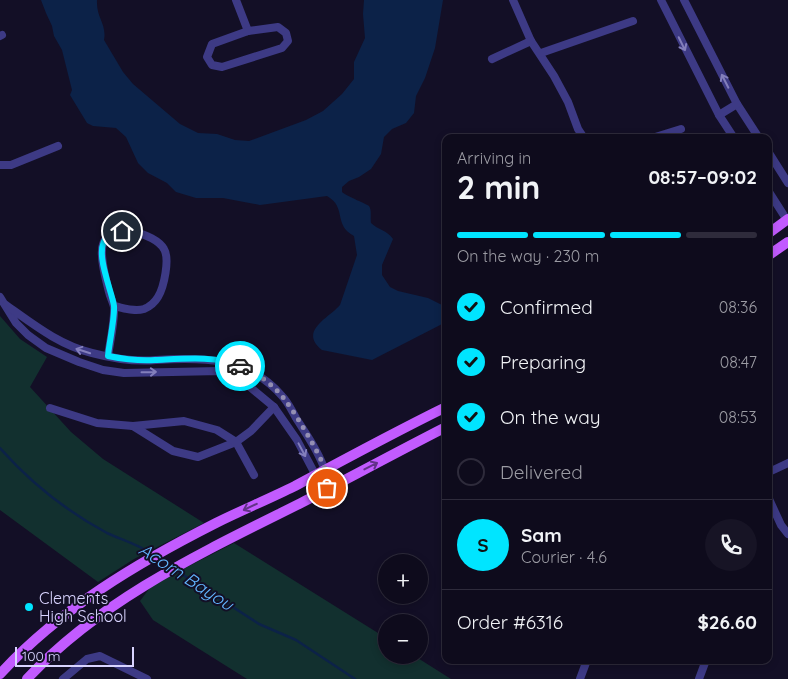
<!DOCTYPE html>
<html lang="en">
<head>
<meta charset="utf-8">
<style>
	body { margin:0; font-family:Quicksand,sans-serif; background:#171425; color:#f1f3f6; height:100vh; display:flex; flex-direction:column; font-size:19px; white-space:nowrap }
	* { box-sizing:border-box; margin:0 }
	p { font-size:16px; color:#9b9ba3 }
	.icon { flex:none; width:28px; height:28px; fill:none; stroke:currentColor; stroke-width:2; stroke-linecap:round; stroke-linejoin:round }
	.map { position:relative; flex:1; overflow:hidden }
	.side { position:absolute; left:442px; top:134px; width:330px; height:530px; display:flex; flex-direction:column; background:#0e0b1c; border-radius:10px; box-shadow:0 2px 8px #0003,0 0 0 1px #2e2b3b }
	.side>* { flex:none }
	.controls { position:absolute; left:378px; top:554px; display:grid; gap:10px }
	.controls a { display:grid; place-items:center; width:50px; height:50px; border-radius:50%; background:#0e0b1c; box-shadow:0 2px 8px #0003,0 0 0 1px #2e2b3b; font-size:25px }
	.scale { position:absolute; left:15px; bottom:12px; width:119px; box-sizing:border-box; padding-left:5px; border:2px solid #d9d4ff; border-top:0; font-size:14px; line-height:18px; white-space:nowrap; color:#d9d4ff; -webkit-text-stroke:4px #130f26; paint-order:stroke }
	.pin { position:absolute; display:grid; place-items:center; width:42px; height:42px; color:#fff; margin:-21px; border:2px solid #fff; border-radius:50%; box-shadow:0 1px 5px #0007 }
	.courier { position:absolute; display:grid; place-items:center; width:50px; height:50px; margin:-25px; border:4px solid #00e5ff; border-radius:50%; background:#fff; color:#222; box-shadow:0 1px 6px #0007 }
	.summary em { font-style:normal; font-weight:800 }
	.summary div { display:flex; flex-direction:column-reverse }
	.summary { display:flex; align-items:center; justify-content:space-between; height:85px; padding:0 15px }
	h1 { font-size:32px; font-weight:800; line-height:38px }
	.bar { display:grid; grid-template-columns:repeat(4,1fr); gap:8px 5px; align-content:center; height:60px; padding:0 15px }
	.bar i { height:6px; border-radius:4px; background:#2e2b3b }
	.bar .on { background:#00e5ff }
	.bar p { grid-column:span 4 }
	.line { display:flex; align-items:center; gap:12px; padding:0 15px; border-top:1px solid #2e2b3b }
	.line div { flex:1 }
	.round { display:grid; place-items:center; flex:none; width:52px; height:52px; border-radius:26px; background:#171425 }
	ol { padding:0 15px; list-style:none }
	li { display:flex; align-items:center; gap:15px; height:55px }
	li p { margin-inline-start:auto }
	li .icon { padding:5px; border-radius:50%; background:#00e5ff; color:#111; stroke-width:4 }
	li:last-child { color:#9b9ba3 }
	li i { width:28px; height:28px; border:2px solid #2e2b3b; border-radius:50% }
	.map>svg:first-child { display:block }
</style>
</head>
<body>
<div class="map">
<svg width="788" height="679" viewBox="0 0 788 679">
	<rect width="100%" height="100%" fill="#130f26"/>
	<g fill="#12302f">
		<polygon points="0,316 20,339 47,357 30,387 71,432 103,459 204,523 134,559 98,582 0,510"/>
		<polygon points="234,543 386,638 386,655 413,655 451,679 247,679 153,620 140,601 152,585"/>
	</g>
	<path fill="#0c2248" d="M41 0H97C96 18 107 24 104 40L123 72 133 84 180 124 198 133 217 134 235 140 249 141 306 120 323 111 342 94 354 79V62L365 38 363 14 364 0H443L435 48 425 78 416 96 414 113 406 123 392 129 384 137 381 154 371 169 359 177 349 181 342 187V192C348 197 367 204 369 206 372 210 370 218 371 223 378 230 387 230 393 239L382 265V275L390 287 398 291 428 298 446 307V322L372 360 322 350C298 331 329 318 340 305L357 255 354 236C333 225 347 207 327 196L260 205 223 198H196L176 192 167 183 148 173 138 163 126 137 116 128 93 126 87 123 70 95 72 90 62 50 54 36 52 26 46 13Z"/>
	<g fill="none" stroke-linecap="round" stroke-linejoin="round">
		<g stroke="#0c2248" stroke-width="2.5">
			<path d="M0 448C31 483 66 511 107 533 122 540 138 544 152 554"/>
			<polyline points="159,558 171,566"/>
			<polyline points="177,571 259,624 296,640 355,679"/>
		</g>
		<g stroke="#3d3a85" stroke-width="8">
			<polyline points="236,0 248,31"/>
			<polyline points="513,0 531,41 554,76 568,102 578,129 584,138"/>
			<polyline points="661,0 719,115 734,138"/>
			<polyline points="684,0 737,104 759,138"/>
			<polygon points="278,27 286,33 288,41 282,48 222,67 212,65 207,57 212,44 248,31"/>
			<polyline points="0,36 2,35"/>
			<polyline points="541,53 633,21"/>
			<polyline points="492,59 531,41"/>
			<polyline points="719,115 737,104"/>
			<polyline points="652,138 681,129"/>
			<polyline points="769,153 788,183"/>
			<polyline points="0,165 11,165 58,146"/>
			<polyline points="769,192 787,220"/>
			<polyline points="0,297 16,323 28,335 46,348 79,362 103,370 124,373 220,371 238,377 274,407 297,440 315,474 327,488"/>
			<path d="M6 305C33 324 59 345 92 353 111 358 135 362 156 360 202 357 249 357 282 396 288 402 292 411 296 418 306 434 318 450 324 468 326 474 326 481 327 487"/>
			<path d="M108 356C110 342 115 320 114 307 113 302 110 297 109 292 106 280 99 255 103 244 110 221 155 233 164 249 170 259 164 287 158 297 155 302 149 307 144 309 134 312 124 308 114 306"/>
			<polyline points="50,408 97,423 133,426 173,451 198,457 236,442 251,431 274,407"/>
			<polyline points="133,426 184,421 217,430 236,442 254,475"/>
			<polyline points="769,472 788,463"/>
			<polyline points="769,499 781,525 788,534"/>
			<polyline points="63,679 87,659 100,656 147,679"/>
			<polyline points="580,679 587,660"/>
			<polyline points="699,679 706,660"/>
		</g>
		<g stroke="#c25bff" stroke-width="10">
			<polyline points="769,233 788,219"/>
			<polyline points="769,255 788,242"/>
			<path d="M0 674C61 608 137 563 216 523 242 510 269 499 295 486 345 459 395 432 446 407"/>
			<path d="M27 679C101 599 205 551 301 503 349 478 397 452 446 427"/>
		</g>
	</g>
	<defs><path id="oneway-shaft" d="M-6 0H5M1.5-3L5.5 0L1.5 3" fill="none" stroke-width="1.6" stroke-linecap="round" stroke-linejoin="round" transform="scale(1.25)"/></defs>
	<g stroke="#837fbc">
		<use href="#oneway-shaft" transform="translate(682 44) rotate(64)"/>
		<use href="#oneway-shaft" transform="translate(725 81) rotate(-117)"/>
		<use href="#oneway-shaft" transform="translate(83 351) rotate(-162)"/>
		<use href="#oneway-shaft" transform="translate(149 372) rotate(-1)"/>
		<use href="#oneway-shaft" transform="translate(302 450) rotate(62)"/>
	</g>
	<g stroke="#623188">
		<use href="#oneway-shaft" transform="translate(371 466) rotate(-27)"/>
		<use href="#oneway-shaft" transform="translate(250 507) rotate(155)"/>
	</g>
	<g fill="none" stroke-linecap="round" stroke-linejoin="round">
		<path stroke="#948fb3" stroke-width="5" stroke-dasharray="0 9" d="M240 366C256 373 270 382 281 395 292 407 320 454 325 469 326 475 326 482 327 488"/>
		<path stroke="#00e5ff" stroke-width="6" d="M122 231C118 232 111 233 108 236 92 249 112 290 114 306 115 317 109 344 108 356 123 359 139 361 155 360 179 359 217 355 240 366"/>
	</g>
	<circle fill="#00e5ff" stroke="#130f26" stroke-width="2" cx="29" cy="607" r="5"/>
	<g text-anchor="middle" stroke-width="4" stroke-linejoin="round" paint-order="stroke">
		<g font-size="16" fill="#d9d4ff" stroke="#130f26" text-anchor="start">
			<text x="39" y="604">Clements<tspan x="39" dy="18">High School</tspan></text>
		</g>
		<g font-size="18" font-style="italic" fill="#62b6ff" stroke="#130f26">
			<text transform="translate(186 577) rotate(33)" y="6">Acorn Bayou</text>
		</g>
	</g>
</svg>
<div class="controls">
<a>+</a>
<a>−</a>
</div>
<div class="scale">100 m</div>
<div class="pin" style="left:327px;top:488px;background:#ea580c"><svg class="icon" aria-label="bag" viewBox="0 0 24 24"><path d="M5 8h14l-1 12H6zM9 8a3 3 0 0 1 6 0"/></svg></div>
<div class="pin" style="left:122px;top:231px;background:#1f2937"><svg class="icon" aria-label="home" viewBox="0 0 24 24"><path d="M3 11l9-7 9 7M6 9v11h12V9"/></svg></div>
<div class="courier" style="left:240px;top:366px"><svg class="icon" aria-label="car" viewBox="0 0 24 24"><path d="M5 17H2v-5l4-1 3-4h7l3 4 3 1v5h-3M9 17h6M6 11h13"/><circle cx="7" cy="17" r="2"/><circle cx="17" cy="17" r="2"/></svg></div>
<section class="side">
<div class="summary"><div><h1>2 min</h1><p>Arriving in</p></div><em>08:57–09:02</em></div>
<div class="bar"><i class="on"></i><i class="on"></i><i class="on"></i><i></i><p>On the way · 230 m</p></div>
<ol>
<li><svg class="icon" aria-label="check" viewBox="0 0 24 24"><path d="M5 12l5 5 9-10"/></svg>Confirmed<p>08:36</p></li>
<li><svg class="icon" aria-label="check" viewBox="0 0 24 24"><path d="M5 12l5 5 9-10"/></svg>Preparing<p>08:47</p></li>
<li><svg class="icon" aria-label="check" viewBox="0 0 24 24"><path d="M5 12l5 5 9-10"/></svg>On the way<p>08:53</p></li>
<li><i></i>Delivered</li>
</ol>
<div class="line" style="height:90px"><b class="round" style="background:#00e5ff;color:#111">S</b><div><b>Sam</b><p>Courier · 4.6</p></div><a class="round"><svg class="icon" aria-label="phone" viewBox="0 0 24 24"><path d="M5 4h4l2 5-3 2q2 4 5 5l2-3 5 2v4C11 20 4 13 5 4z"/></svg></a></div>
<div class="line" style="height:65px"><div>Order #6316</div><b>$26.60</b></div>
</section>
</div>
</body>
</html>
